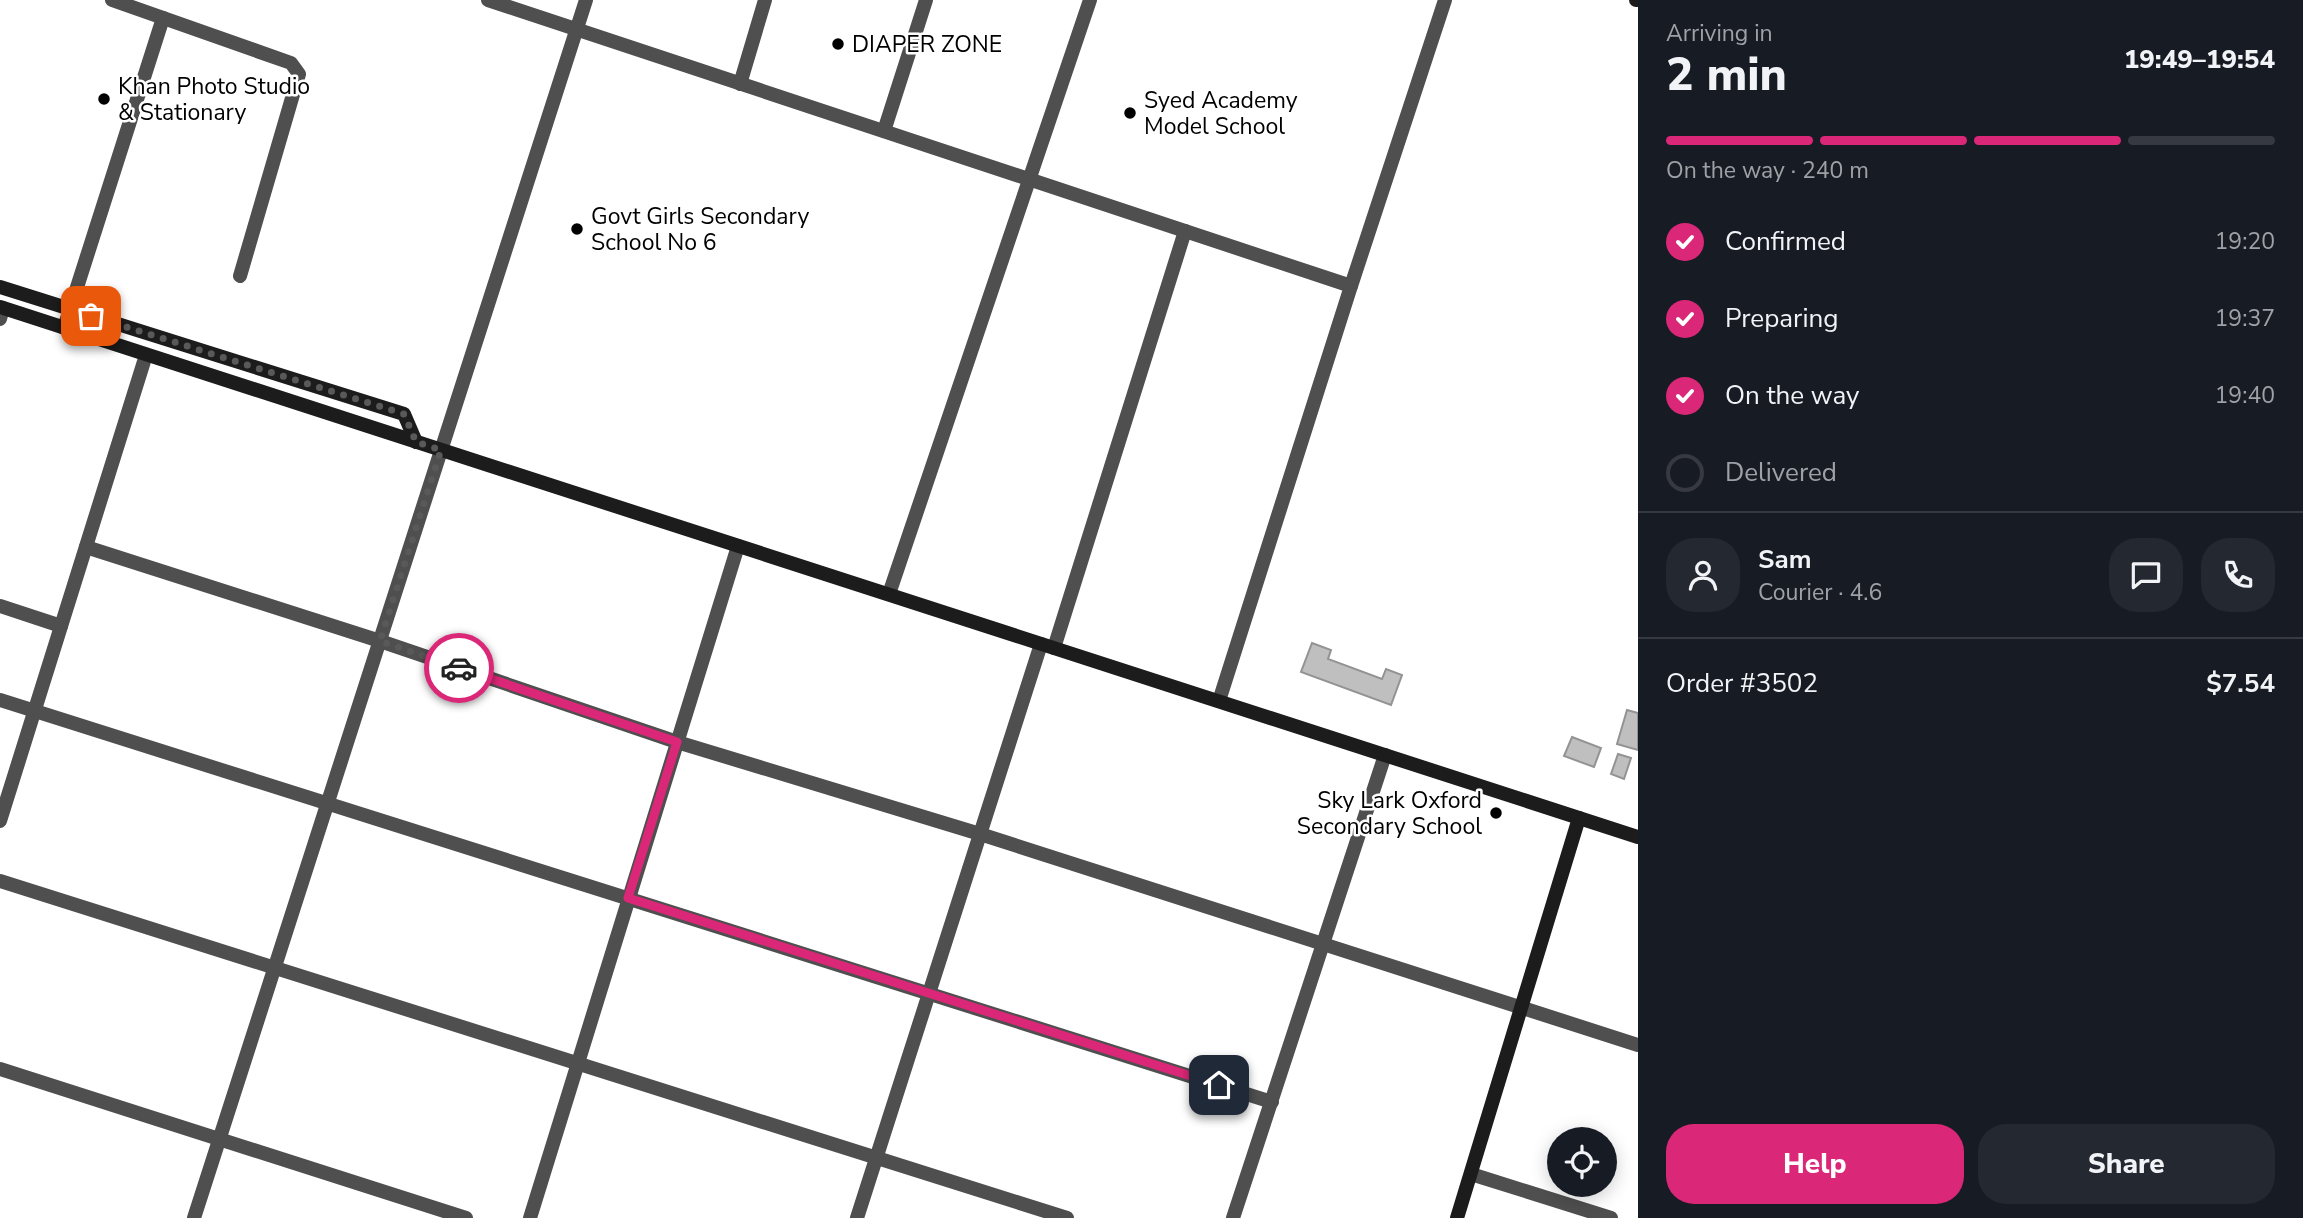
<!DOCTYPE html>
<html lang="en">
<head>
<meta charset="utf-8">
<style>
	body { margin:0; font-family:"Nunito Sans",sans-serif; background:#242831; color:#f1f3f6; height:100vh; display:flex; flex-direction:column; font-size:26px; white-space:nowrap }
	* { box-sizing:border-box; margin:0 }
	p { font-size:23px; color:#9ea1a6 }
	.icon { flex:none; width:38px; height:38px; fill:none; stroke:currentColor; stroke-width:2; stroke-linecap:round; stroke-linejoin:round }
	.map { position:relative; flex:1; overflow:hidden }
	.details { display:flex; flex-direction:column; background:#171b24; width:665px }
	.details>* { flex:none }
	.controls { position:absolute; left:1547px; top:1127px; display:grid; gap:14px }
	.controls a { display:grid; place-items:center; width:70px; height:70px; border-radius:50%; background:#171b24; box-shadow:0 4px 18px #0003; font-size:35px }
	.pin { position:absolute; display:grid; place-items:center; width:60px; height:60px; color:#fff; margin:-30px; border-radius:14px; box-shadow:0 4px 10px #0006 }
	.courier { position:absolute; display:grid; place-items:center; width:70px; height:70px; margin:-35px; border:5px solid #db2777; border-radius:50%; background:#fff; color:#222; box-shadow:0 2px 9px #0007 }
	.summary em { font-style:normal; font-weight:800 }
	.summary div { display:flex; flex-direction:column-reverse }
	.summary { display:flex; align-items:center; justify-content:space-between; height:119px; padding:0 28px }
	h1 { font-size:46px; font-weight:800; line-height:52px }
	.bar { display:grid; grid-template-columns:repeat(4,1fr); gap:10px 7px; align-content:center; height:84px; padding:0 28px }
	.bar i { height:9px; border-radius:5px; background:#363941 }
	.bar .on { background:#db2777 }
	.bar p { grid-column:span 4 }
	.line { display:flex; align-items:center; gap:18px; padding:0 28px; border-top:2px solid #363941 }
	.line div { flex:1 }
	.round { display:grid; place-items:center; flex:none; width:74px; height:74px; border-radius:28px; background:#242831 }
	ol { padding:0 28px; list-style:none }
	li { display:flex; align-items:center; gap:21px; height:77px }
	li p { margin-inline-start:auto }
	li .icon { padding:7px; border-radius:50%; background:#db2777; color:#fff; stroke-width:4 }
	li:last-child { color:#9ea1a6 }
	li i { width:38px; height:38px; border:4px solid #363941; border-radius:50% }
	.cta { display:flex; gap:14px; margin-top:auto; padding:14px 28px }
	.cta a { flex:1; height:80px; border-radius:28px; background:#db2777; color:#fff; font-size:28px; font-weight:800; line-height:80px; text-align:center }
	.cta a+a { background:#242831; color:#f1f3f6 }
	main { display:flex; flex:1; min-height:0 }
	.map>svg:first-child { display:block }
</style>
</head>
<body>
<main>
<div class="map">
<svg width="1638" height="1218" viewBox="0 0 1638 1218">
	<rect width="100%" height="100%" fill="#fff"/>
	<g fill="#bfbfbf" stroke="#939393" stroke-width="2">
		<polygon points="1312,643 1331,650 1328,659 1382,679 1386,669 1402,675 1391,705 1301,672"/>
		<polygon points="1627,710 1638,713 1638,750 1617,744"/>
		<polygon points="1572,737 1601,748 1594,767 1564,756"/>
		<polygon points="1618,754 1631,758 1624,779 1611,774"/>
	</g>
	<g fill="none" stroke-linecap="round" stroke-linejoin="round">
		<g stroke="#4f4f4f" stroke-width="14">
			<polyline points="112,0 291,63 299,74 240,276"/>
			<polyline points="488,0 1351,286 1445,0"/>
			<polyline points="740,84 765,0"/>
			<polyline points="884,131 926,0"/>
			<polyline points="0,319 3,308"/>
			<polyline points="64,328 163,18"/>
			<polyline points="86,547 380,641 677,742 980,834 1638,1045"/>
			<polyline points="889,594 1090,0"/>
			<polyline points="0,606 61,626"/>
			<polyline points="1054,648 1185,231"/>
			<polyline points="0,700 1272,1102"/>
			<polyline points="1219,701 1351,286"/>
			<polyline points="0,821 146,355"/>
			<polyline points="0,881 1067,1218"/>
			<polyline points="0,1069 466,1218"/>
			<polyline points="1471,1174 1611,1218"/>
			<polyline points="194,1218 586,0"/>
			<polyline points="530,1218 738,546"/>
			<polyline points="857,1218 1041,644"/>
			<polyline points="1233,1218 1385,755"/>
		</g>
		<g stroke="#1c1c1c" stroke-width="14">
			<polyline points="1636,0 1638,0"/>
			<polyline points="0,287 404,414 416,442"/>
			<polyline points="0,307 1638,837"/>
			<polyline points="1457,1218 1579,818"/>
		</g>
	</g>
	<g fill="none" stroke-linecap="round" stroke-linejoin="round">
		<polyline stroke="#595959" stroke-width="7" stroke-dasharray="0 12.6" points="91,316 404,414 416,442 441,450 380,641 459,668"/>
		<polyline stroke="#db2777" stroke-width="9" points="459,668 677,742 628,898 1219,1085"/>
	</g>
	<g fill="#000" stroke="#fff" stroke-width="2.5">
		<circle cx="838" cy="44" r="7"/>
		<circle cx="104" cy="99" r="7"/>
		<circle cx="1130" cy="113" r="7"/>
		<circle cx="577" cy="229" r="7"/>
		<circle cx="1496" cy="813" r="7"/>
	</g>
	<g text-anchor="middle" stroke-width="5" stroke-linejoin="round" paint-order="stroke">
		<g font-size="23" fill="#000" stroke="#fff" text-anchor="start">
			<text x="852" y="52">DIAPER ZONE</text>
			<text x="118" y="94">Khan Photo Studio<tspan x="118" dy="26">&amp; Stationary</tspan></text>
			<text x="1144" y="108">Syed Academy<tspan x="1144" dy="26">Model School</tspan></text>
			<text x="591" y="224">Govt Girls Secondary<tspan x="591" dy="26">School No 6</tspan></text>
			<text x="1482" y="808" text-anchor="end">Sky Lark Oxford<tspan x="1482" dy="26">Secondary School</tspan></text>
		</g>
	</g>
</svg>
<div class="controls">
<a><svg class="icon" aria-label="locate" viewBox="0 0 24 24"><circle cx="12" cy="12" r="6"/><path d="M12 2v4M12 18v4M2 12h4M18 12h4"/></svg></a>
</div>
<div class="pin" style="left:91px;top:316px;background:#ea580c"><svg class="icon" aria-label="bag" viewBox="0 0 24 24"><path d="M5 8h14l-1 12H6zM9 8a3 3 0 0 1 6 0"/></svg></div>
<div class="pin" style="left:1219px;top:1085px;background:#1f2937"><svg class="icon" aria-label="home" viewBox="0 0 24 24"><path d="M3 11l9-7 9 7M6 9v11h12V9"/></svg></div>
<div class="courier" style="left:459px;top:668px"><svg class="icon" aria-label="car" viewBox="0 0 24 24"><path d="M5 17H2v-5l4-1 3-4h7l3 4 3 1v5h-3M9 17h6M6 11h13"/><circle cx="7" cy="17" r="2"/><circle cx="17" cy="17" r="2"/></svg></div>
</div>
<section class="details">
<div class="summary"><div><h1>2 min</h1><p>Arriving in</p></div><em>19:49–19:54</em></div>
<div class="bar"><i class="on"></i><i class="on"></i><i class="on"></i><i></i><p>On the way · 240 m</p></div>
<ol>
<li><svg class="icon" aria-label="check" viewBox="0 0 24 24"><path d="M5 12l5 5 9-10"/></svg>Confirmed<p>19:20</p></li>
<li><svg class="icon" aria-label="check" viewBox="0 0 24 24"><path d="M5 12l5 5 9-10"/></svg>Preparing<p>19:37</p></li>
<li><svg class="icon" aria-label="check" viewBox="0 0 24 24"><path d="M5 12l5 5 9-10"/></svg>On the way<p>19:40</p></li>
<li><i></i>Delivered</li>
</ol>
<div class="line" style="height:126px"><a class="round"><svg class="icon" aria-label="person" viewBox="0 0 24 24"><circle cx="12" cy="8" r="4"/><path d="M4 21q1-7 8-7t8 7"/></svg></a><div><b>Sam</b><p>Courier · 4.6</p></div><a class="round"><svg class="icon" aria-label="chat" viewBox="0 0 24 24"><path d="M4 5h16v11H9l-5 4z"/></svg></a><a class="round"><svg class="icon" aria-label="phone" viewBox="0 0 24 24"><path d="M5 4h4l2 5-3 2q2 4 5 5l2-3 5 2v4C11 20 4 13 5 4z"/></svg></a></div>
<div class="line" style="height:91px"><div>Order #3502</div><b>$7.54</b></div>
<div class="cta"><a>Help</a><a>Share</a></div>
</section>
</main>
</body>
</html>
